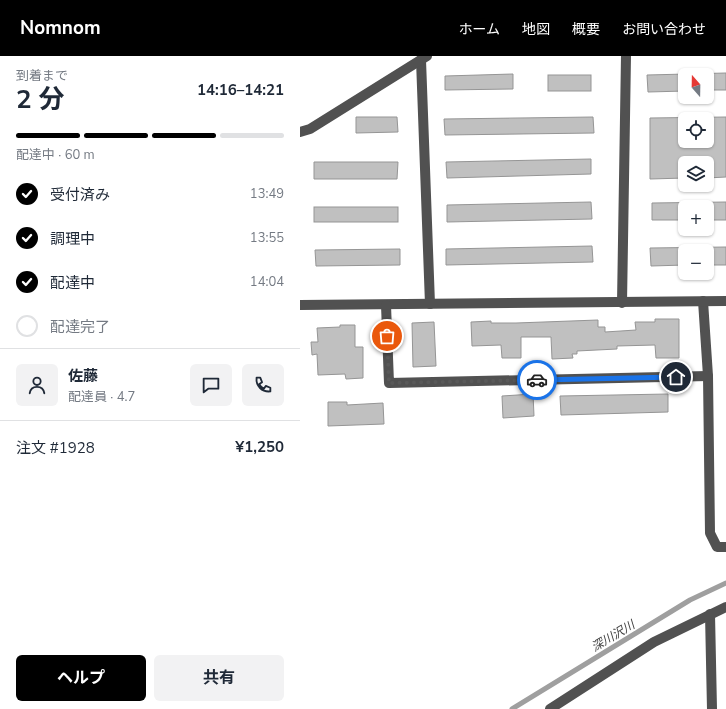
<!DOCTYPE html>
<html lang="ja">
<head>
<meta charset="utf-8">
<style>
	body { margin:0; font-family:"Nunito Sans","Noto Sans JP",sans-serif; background:#f2f2f3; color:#1f2937; height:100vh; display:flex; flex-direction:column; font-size:15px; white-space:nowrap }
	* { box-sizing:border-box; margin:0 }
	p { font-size:13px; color:#747a83 }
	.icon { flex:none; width:22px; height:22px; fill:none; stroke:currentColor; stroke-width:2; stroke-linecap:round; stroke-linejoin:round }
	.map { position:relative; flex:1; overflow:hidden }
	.drawer { display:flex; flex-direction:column; background:#fff; width:300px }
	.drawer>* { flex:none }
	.needle { width:26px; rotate:340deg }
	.buttons { position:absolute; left:378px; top:12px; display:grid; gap:8px }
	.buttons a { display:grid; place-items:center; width:36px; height:36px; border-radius:6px; background:#fff; box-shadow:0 1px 3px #0004; font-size:20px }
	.pin { position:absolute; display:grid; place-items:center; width:34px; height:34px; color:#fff; margin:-17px; border:2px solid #fff; border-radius:50%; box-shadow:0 1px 4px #0007 }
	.courier { position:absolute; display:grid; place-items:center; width:40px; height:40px; margin:-20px; border:3px solid #1a73e8; border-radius:50%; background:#fff; color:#222; box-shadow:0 1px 5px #0007 }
	.summary em { font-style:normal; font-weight:700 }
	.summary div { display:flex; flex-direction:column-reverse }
	.summary { display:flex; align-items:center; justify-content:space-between; height:68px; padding:0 16px }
	h1 { font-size:26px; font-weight:700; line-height:30px }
	.bar { display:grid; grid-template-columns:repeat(4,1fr); gap:6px 4px; align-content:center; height:48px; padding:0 16px }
	.bar i { height:5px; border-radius:3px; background:#e0e1e3 }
	.bar .current { background:#000 }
	.bar p { grid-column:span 4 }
	.line { display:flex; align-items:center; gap:10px; padding:0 16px; border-top:1px solid #e0e1e3 }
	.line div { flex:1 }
	.round { display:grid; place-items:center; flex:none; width:42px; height:42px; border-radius:6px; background:#f2f2f3 }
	ol { padding:0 16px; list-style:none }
	li { display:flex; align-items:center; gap:12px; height:44px }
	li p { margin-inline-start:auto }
	li .icon { padding:4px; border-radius:50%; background:#000; color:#fff; stroke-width:4 }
	li:last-child { color:#747a83 }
	li i { width:22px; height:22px; border:2px solid #e0e1e3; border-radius:50% }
	.action { display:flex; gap:8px; margin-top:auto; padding:8px 16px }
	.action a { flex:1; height:46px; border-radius:6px; background:#000; color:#fff; font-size:16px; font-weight:700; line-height:46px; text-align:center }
	.action a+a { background:#f2f2f3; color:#1f2937 }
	header { display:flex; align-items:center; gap:24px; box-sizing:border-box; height:56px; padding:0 20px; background:#000; color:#fff }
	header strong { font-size:19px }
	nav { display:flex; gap:22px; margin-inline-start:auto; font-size:14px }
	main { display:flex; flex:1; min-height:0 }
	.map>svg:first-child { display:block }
</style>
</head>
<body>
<header>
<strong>Nomnom</strong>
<nav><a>ホーム</a><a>地図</a><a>概要</a><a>お問い合わせ</a></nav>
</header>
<main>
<section class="drawer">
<div class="summary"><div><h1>2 分</h1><p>到着まで</p></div><em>14:16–14:21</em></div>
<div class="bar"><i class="current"></i><i class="current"></i><i class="current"></i><i></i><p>配達中 · 60 m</p></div>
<ol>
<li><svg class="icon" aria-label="check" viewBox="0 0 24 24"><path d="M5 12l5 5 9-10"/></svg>受付済み<p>13:49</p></li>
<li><svg class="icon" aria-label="check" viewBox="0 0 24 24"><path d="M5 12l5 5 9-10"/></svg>調理中<p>13:55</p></li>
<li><svg class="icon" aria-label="check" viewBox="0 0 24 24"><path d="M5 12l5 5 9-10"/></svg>配達中<p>14:04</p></li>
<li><i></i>配達完了</li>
</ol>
<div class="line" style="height:72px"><a class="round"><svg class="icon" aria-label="person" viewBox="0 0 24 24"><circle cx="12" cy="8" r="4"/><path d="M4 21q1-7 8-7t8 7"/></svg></a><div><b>佐藤</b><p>配達員 · 4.7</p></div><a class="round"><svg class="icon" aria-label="chat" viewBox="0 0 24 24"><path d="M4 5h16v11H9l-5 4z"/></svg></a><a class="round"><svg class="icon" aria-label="phone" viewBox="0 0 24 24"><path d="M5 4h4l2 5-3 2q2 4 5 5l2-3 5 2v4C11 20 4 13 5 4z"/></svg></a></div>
<div class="line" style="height:52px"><div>注文 #1928</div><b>¥1,250</b></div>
<div class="action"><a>ヘルプ</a><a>共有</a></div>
</section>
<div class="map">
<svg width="426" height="653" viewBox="0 0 426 653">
	<rect width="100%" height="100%" fill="#fff"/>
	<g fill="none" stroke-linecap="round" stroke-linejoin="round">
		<polyline stroke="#9f9f9f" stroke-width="5" points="212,653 390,544 426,527"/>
	</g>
	<g fill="#c0c0c0" stroke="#959595" fill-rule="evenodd">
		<polygon points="426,17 426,34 407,34 407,19 385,19 385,35 348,36 347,19"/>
		<polygon points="213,18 213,33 145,34 145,20"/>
		<rect x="248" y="19" width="43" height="16"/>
		<polygon points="56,61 97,61 98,76 56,77"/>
		<polygon points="293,61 294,77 145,79 144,63"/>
		<path d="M426 61V121L407 122V107H385V122L350 123V62ZM385 63H407V85H385Z"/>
		<polygon points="291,103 291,118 147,122 146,106"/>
		<polygon points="14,106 98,106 97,123 14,123"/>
		<polygon points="291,146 292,163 147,166 147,149"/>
		<polygon points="426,146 426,164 407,164 407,151 385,151 385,164 352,164 352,147"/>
		<rect x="14" y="151" width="84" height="15"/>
		<polygon points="292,190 293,206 146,209 146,193"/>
		<polygon points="426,191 426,209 407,209 407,195 385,195 385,209 351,210 350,192"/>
		<polygon points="100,193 100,209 16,210 15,194"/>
		<polygon points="355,263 379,263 379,302 356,302 355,289 317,290 317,293 277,295 277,298 272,298 273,302 252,303 251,281 221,281 221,302 202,302 201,289 172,290 171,266 191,265 191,267 216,267 298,264 298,271 305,271 305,276 336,274 335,266 355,266"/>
		<polygon points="134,266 136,310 113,311 112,267"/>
		<polygon points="40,269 55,269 55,291 63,291 63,322 46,323 45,318 18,319 17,298 12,299 11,286 18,286 17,272 40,271"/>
		<polygon points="233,338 234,360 203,362 202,340"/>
		<polygon points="368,338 368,356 261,359 260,340"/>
		<polygon points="28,346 47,346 47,349 83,347 84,368 28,370"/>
	</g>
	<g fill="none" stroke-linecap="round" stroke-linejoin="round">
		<g stroke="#515151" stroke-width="10">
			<polyline points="121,4 130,248"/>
			<polyline points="0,76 10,73 127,0"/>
			<polyline points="403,245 408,320 410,477 417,491 426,491"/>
			<polyline points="322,247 326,0"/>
			<polyline points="0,249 426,245"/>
			<polyline points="86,249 89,327 408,320"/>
			<polyline points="410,558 412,653"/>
			<polyline points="250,653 354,586 426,551"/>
		</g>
	</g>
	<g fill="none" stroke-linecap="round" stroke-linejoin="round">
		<polyline stroke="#595959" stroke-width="4" stroke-dasharray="0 7.2" points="87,280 89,327 237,324"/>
		<polyline stroke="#1a73e8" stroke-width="5" points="237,324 376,321"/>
	</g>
	<g text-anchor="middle" stroke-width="3" stroke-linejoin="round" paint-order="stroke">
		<g font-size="12" font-style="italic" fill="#404040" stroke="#fff">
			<text transform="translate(313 580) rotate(-31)" y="4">深川沢川</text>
		</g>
	</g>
</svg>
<div class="buttons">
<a><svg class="needle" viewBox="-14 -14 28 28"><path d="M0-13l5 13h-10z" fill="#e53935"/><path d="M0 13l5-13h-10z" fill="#747a83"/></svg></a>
<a><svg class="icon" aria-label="locate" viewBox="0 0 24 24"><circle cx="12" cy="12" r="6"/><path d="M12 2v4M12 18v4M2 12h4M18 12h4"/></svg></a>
<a><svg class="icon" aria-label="layers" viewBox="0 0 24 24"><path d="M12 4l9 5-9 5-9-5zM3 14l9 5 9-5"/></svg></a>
<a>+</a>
<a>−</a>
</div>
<div class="pin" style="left:87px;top:280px;background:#ea580c"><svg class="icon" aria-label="bag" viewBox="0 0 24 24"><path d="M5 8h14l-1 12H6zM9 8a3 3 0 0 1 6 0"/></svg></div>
<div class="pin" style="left:376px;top:321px;background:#1f2937"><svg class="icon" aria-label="home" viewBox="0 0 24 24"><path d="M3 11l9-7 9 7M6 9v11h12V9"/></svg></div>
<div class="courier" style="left:237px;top:324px"><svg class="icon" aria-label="car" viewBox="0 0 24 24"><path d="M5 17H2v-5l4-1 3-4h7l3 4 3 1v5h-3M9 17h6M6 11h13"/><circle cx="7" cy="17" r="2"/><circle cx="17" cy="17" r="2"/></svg></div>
</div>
</main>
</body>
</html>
